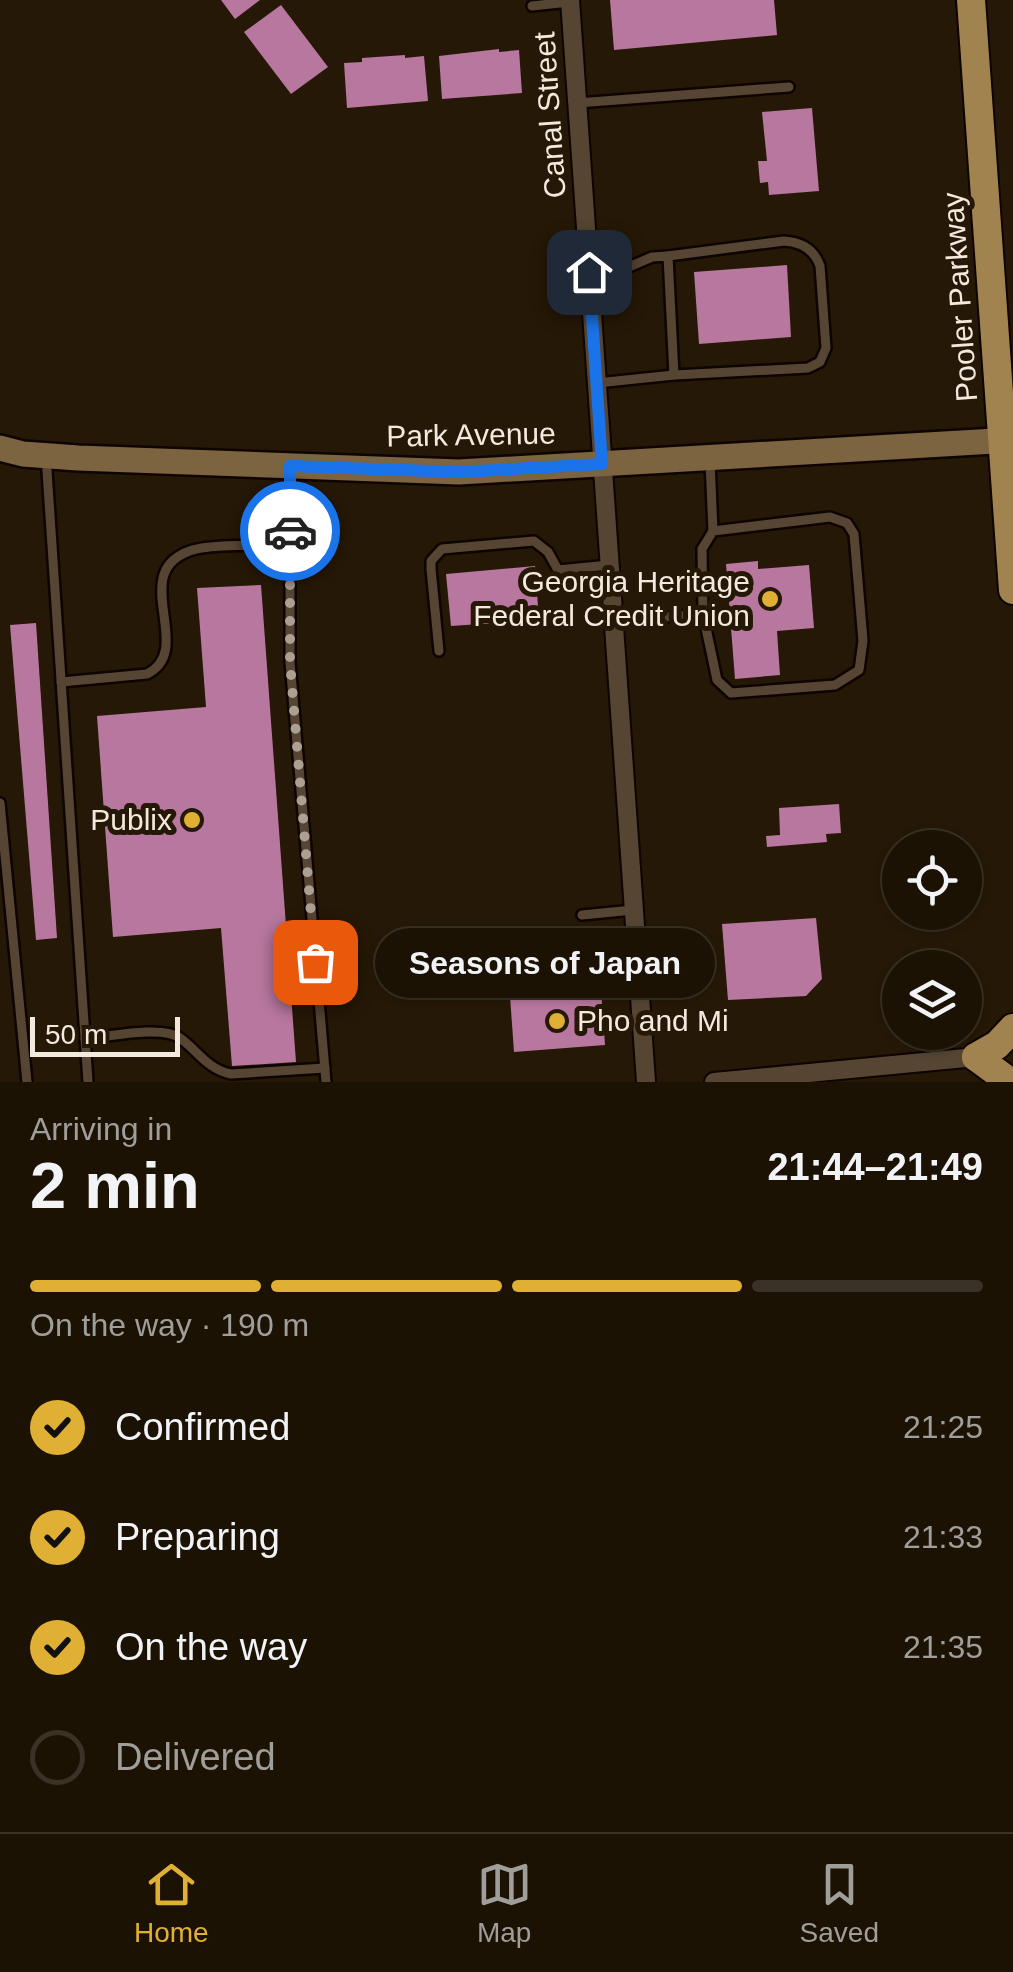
<!DOCTYPE html>
<html lang="en">
<head>
<meta charset="utf-8">
<style>
	body { margin:0; font-family:Helvetica,sans-serif; background:#251b0e; color:#f1f3f6; height:100vh; display:flex; flex-direction:column; font-size:38px; white-space:nowrap }
	* { box-sizing:border-box; margin:0 }
	p { font-size:32px; color:#a09e9a }
	.icon { flex:none; width:55px; height:55px; fill:none; stroke:currentColor; stroke-width:2; stroke-linecap:round; stroke-linejoin:round }
	.map { position:relative; height:1082px; overflow:hidden }
	.side { display:flex; flex-direction:column; background:#1c1204; flex:1 }
	.side>* { flex:none }
	.fabs { position:absolute; left:882px; top:830px; display:grid; gap:20px }
	.fabs a { display:grid; place-items:center; width:100px; height:100px; border-radius:50%; background:#1c1204; box-shadow:0 2px 8px #0004,0 0 0 2px #3a3226; font-size:50px }
	.scale { position:absolute; left:30px; bottom:25px; width:150px; box-sizing:border-box; padding-left:10px; border:5px solid #f3e9de; border-top:0; font-size:28px; line-height:35px; white-space:nowrap; color:#f3e9de; -webkit-text-stroke:8px #261806; paint-order:stroke }
	.pin { position:absolute; display:grid; place-items:center; width:85px; height:85px; color:#fff; margin:-42px; border-radius:20px; box-shadow:0 5px 15px #0006 }
	.courier { position:absolute; display:grid; place-items:center; width:100px; height:100px; margin:-50px; border:8px solid #1a73e8; border-radius:50%; background:#fff; color:#222; box-shadow:0 2px 12px #0007 }
	.bubble { position:absolute; height:70px; border-radius:35px; background:#1c1204; box-shadow:0 2px 8px #0004,0 0 0 2px #3a3226; font-size:32px; font-weight:800; line-height:70px; text-align:center }
	.overview em { font-style:normal; font-weight:800 }
	.overview div { display:flex; flex-direction:column-reverse }
	.overview { display:flex; align-items:center; justify-content:space-between; height:170px; padding:0 30px }
	h1 { font-size:65px; font-weight:800; line-height:75px }
	.bar { display:grid; grid-template-columns:repeat(4,1fr); gap:15px 10px; align-content:center; height:120px; padding:0 30px }
	.bar i { height:12px; border-radius:8px; background:#3a3226 }
	.bar .selected { background:#e0b034 }
	.bar p { grid-column:span 4 }
	ol { padding:0 30px; list-style:none }
	li { display:flex; align-items:center; gap:30px; height:110px }
	li p { margin-inline-start:auto }
	li .icon { padding:10px; border-radius:50%; background:#e0b034; color:#111; stroke-width:4 }
	li:last-child { color:#a09e9a }
	li i { width:55px; height:55px; border:5px solid #3a3226; border-radius:50% }
	.menu { display:flex; justify-content:space-around; align-items:center; height:140px; border-top:2px solid #3a3226; background:#1c1204; font-size:28px; color:#a09e9a }
	.menu a { display:grid; justify-items:center; gap:5px }
	.menu .selected { color:#e0b034 }
	.map>svg:first-child { display:block }
</style>
</head>
<body>
<div class="map">
<svg width="1013" height="1082" viewBox="0 0 1013 1082">
	<rect width="100%" height="100%" fill="#261806"/>
	<g fill="#b8779e">
		<polygon points="221,0 260,0 235,19"/>
		<polygon points="610,0 774,0 777,35 614,50"/>
		<polygon points="281,5 328,67 291,94 244,32"/>
		<polygon points="499,49 499,52 519,50 522,93 442,99 439,56"/>
		<polygon points="405,55 405,58 424,56 428,101 347,108 344,63 362,62 362,58"/>
		<polygon points="812,108 819,191 769,195 768,182 760,183 758,161 767,161 762,112"/>
		<polygon points="787,265 791,337 699,344 694,272"/>
		<polygon points="758,561 758,569 809,565 814,628 777,631 780,675 735,679 726,564"/>
		<polygon points="535,566 539,620 451,626 446,574"/>
		<polygon points="261,585 296,1062 232,1066 221,928 113,937 97,716 206,707 197,588"/>
		<polygon points="36,623 57,938 36,940 10,625"/>
		<polygon points="839,804 841,833 826,834 827,842 767,847 766,836 780,835 779,808"/>
		<polygon points="816,918 822,979 806,996 728,1000 722,924"/>
		<polygon points="601,990 605,1045 514,1052 510,996"/>
	</g>
	<g fill="none" stroke-linecap="round" stroke-linejoin="round">
		<defs>
			<g id="lane">
				<polyline points="532,6 569,2"/>
				<polyline points="577,103 789,87"/>
				<path d="M668 256 784 241C801 242 814 249 820 266L826 348 820 362 808 368 674 375"/>
				<polyline points="589,271 624,269 652,257 668,256 674,375 597,383"/>
				<polyline points="46,456 88,1082"/>
				<polyline points="710,461 713,531"/>
				<polyline points="290,466 290,662 326,1082"/>
				<polyline points="613,621 703,614 717,680 731,693 835,685 859,670 863,641 854,534 847,523 830,517 713,531 702,549 703,614"/>
				<polyline points="439,651 431,569 431,561 442,549 534,541 548,552 558,570 609,565"/>
				<path d="M61 682 147 674C196 650 129 575 187 552 208 543 265 546 290 545"/>
				<polyline points="0,803 27,1082"/>
				<polyline points="582,915 633,910"/>
				<path d="M85 1039C108 1037 162 1025 180 1038 198 1051 207 1069 231 1074L325 1068"/>
			</g>
			<g id="street">
				<polyline points="570,0 646,1082"/>
				<polyline points="714,1082 976,1057"/>
			</g>
			<polyline id="secondary" points="0,448 23,454 78,458 459,472 1013,440"/>
			<g id="primary">
				<polyline points="971,0 1013,590"/>
				<polyline points="976,1057 997,1045 1013,1028"/>
				<polyline points="976,1057 1010,1082"/>
			</g>
		</defs>
		<use href="#lane" stroke="#0e0400" stroke-width="14"/>
		<use href="#street" stroke="#0e0400" stroke-width="22"/>
		<use href="#secondary" stroke="#0e0400" stroke-width="30"/>
		<use href="#primary" stroke="#0e0400" stroke-width="32"/>
		<use href="#lane" stroke="#564533" stroke-width="9"/>
		<use href="#street" stroke="#564533" stroke-width="18"/>
		<use href="#secondary" stroke="#7c6441" stroke-width="25"/>
		<use href="#primary" stroke="#a18350" stroke-width="28"/>
	</g>
	<g fill="none" stroke-linecap="round" stroke-linejoin="round">
		<polyline stroke="#aba092" stroke-width="10" stroke-dasharray="0 18" points="290,531 290,662 315,962"/>
		<polyline stroke="#1a73e8" stroke-width="12" points="290,531 290,466 459,472 602,464 589,272"/>
	</g>
	<g fill="#e0b034" stroke="#261806" stroke-width="4">
		<circle cx="770" cy="599" r="10"/>
		<circle cx="192" cy="820" r="10"/>
		<circle cx="557" cy="1021" r="10"/>
	</g>
	<g text-anchor="middle" stroke-width="10" stroke-linejoin="round" paint-order="stroke">
		<g font-size="30" fill="#f3e9de" stroke="#261806">
			<text transform="translate(550 115) rotate(-94)" y="10">Canal Street</text>
			<text transform="translate(960 297) rotate(-94)" y="10">Pooler Parkway</text>
			<text transform="translate(471 435) rotate(-1)" y="10">Park Avenue</text>
		</g>
		<g font-size="30" fill="#f3e9de" stroke="#261806" text-anchor="end">
			<text x="750" y="592">Georgia Heritage<tspan x="750" dy="34">Federal Credit Union</tspan></text>
			<text x="172" y="830">Publix</text>
			<text x="577" y="1031" text-anchor="start">Pho and Mi</text>
		</g>
	</g>
</svg>
<div class="fabs">
<a><svg class="icon" aria-label="locate" viewBox="0 0 24 24"><circle cx="12" cy="12" r="6"/><path d="M12 2v4M12 18v4M2 12h4M18 12h4"/></svg></a>
<a><svg class="icon" aria-label="layers" viewBox="0 0 24 24"><path d="M12 4l9 5-9 5-9-5zM3 14l9 5 9-5"/></svg></a>
</div>
<div class="scale">50 m</div>
<div class="pin" style="left:315px;top:962px;background:#ea580c"><svg class="icon" aria-label="bag" viewBox="0 0 24 24"><path d="M5 8h14l-1 12H6zM9 8a3 3 0 0 1 6 0"/></svg></div>
<div class="pin" style="left:589px;top:272px;background:#1f2937"><svg class="icon" aria-label="home" viewBox="0 0 24 24"><path d="M3 11l9-7 9 7M6 9v11h12V9"/></svg></div>
<div class="courier" style="left:290px;top:531px"><svg class="icon" aria-label="car" viewBox="0 0 24 24"><path d="M5 17H2v-5l4-1 3-4h7l3 4 3 1v5h-3M9 17h6M6 11h13"/><circle cx="7" cy="17" r="2"/><circle cx="17" cy="17" r="2"/></svg></div>
<div class="bubble" style="left:375px;top:928px;width:340px">Seasons of Japan</div>
</div>
<section class="side">
<div class="overview"><div><h1>2 min</h1><p>Arriving in</p></div><em>21:44–21:49</em></div>
<div class="bar"><i class="selected"></i><i class="selected"></i><i class="selected"></i><i></i><p>On the way · 190 m</p></div>
<ol>
<li><svg class="icon" aria-label="check" viewBox="0 0 24 24"><path d="M5 12l5 5 9-10"/></svg>Confirmed<p>21:25</p></li>
<li><svg class="icon" aria-label="check" viewBox="0 0 24 24"><path d="M5 12l5 5 9-10"/></svg>Preparing<p>21:33</p></li>
<li><svg class="icon" aria-label="check" viewBox="0 0 24 24"><path d="M5 12l5 5 9-10"/></svg>On the way<p>21:35</p></li>
<li><i></i>Delivered</li>
</ol>
</section>
<nav class="menu">
<a class="selected"><svg class="icon" aria-label="home" viewBox="0 0 24 24"><path d="M3 11l9-7 9 7M6 9v11h12V9"/></svg>Home</a>
<a><svg class="icon" aria-label="map" viewBox="0 0 24 24"><path d="M3 6l6-2 6 2 6-2v14l-6 2-6-2-6 2zM9 4v14M15 6v14"/></svg>Map</a>
<a><svg class="icon" aria-label="saved" viewBox="0 0 24 24"><path d="M7 4h10v16l-5-4-5 4z"/></svg>Saved</a>
</nav>
</body>
</html>
